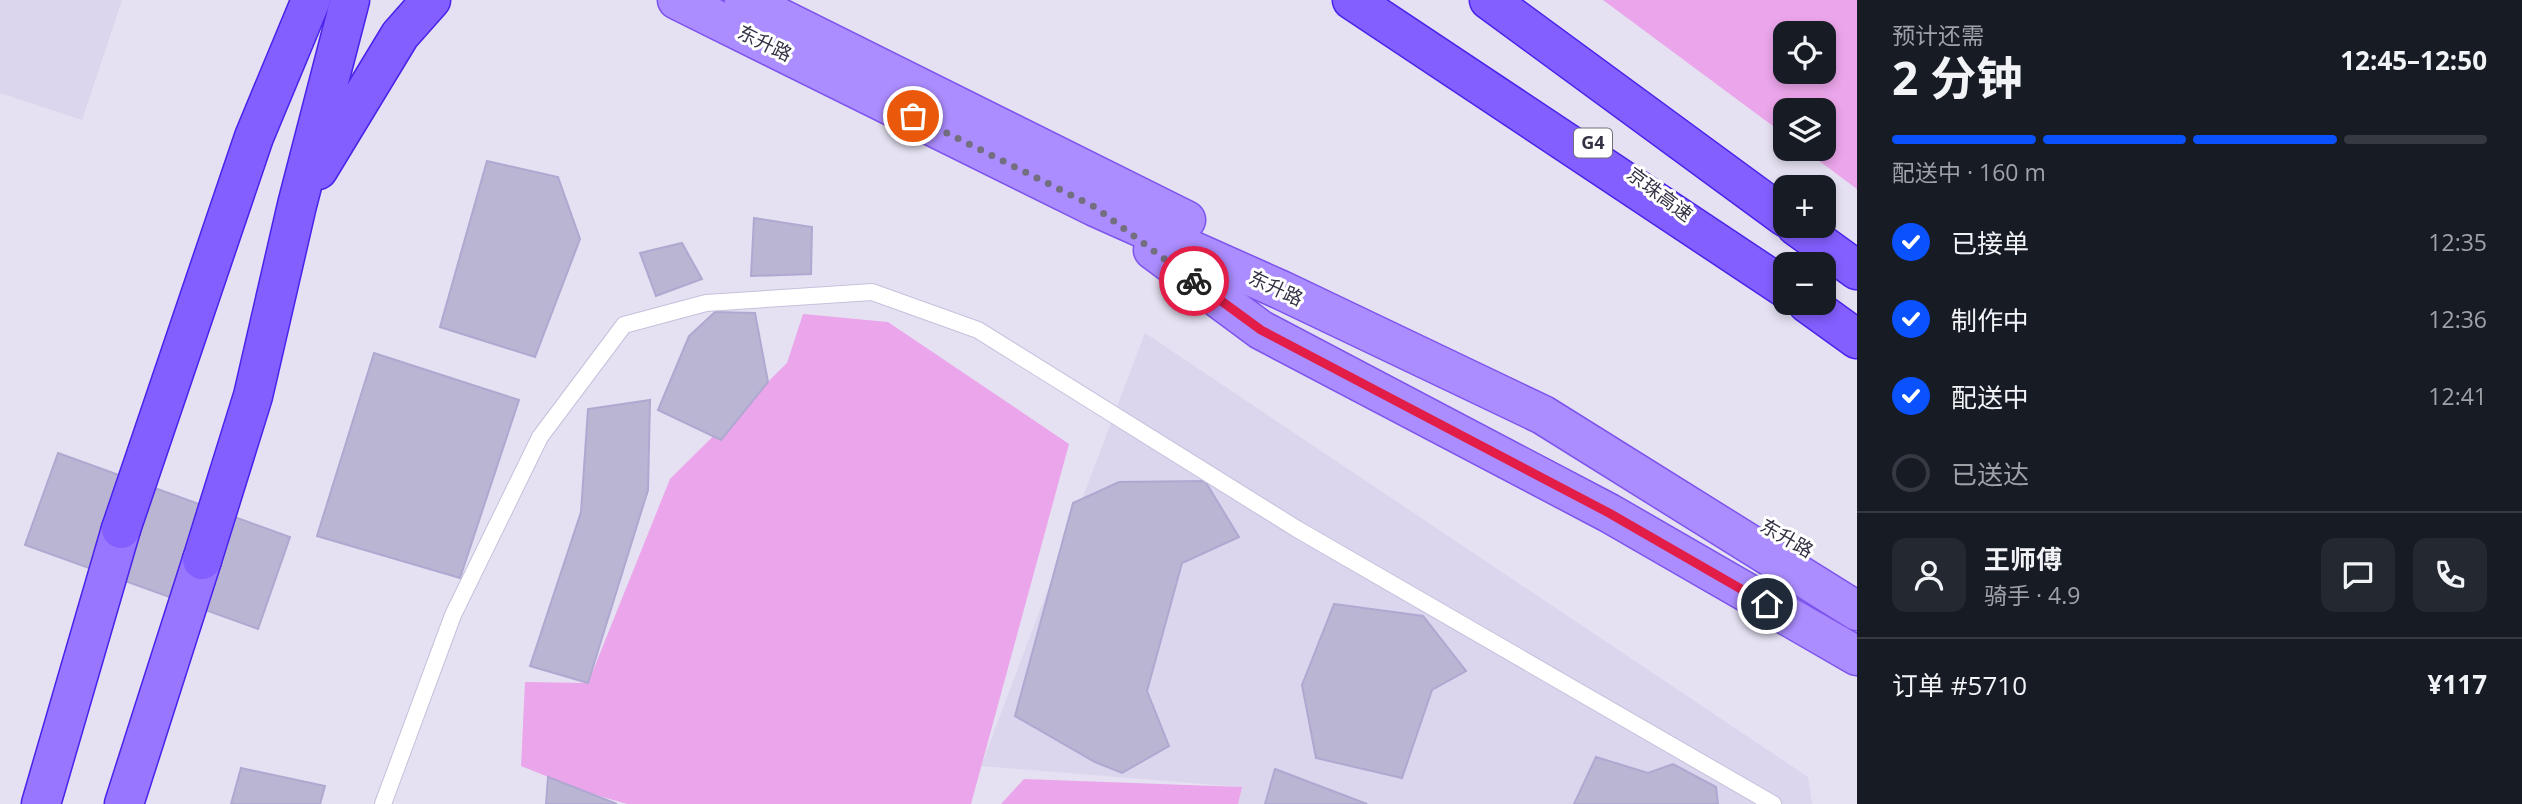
<!DOCTYPE html>
<html lang="zh">
<head>
<meta charset="utf-8">
<style>
	body { margin:0; font-family:"Open Sans","Noto Sans SC",sans-serif; background:#242831; color:#f1f3f6; height:100vh; display:flex; flex-direction:column; font-size:26px; white-space:nowrap }
	* { box-sizing:border-box; margin:0 }
	p { font-size:23px; color:#9ea1a6 }
	.icon { flex:none; width:38px; height:38px; fill:none; stroke:currentColor; stroke-width:2; stroke-linecap:round; stroke-linejoin:round }
	.map { position:relative; flex:1; overflow:hidden }
	.drawer { display:flex; flex-direction:column; background:#171b24; width:665px }
	.drawer>* { flex:none }
	.tools { position:absolute; left:1773px; top:21px; display:grid; gap:14px }
	.tools a { display:grid; place-items:center; width:63px; height:63px; border-radius:14px; background:#171b24; box-shadow:0 4px 10px #0003; font-size:35px }
	.pin { position:absolute; display:grid; place-items:center; width:60px; height:60px; color:#fff; margin:-30px; border:4px solid #fff; border-radius:50%; box-shadow:0 2px 7px #0007 }
	.courier { position:absolute; display:grid; place-items:center; width:70px; height:70px; margin:-35px; border:5px solid #e11d48; border-radius:50%; background:#fff; color:#222; box-shadow:0 2px 9px #0007 }
	.overview em { font-style:normal; font-weight:700 }
	.overview div { display:flex; flex-direction:column-reverse }
	.overview { display:flex; align-items:center; justify-content:space-between; height:119px; padding:0 35px }
	h1 { font-size:46px; font-weight:700; line-height:52px }
	.bar { display:grid; grid-template-columns:repeat(4,1fr); gap:10px 7px; align-content:center; height:84px; padding:0 35px }
	.bar i { height:9px; border-radius:5px; background:#363941 }
	.bar .active { background:#0b52ff }
	.bar p { grid-column:span 4 }
	.line { display:flex; align-items:center; gap:18px; padding:0 35px; border-top:2px solid #363941 }
	.line div { flex:1 }
	.round { display:grid; place-items:center; flex:none; width:74px; height:74px; border-radius:14px; background:#242831 }
	ol { padding:0 35px; list-style:none }
	li { display:flex; align-items:center; gap:21px; height:77px }
	li p { margin-inline-start:auto }
	li .icon { padding:7px; border-radius:50%; background:#0b52ff; color:#fff; stroke-width:4 }
	li:last-child { color:#9ea1a6 }
	li i { width:38px; height:38px; border:4px solid #363941; border-radius:50% }
	main { display:flex; flex:1; min-height:0 }
	.map>svg:first-child { display:block }
</style>
</head>
<body>
<main>
<div class="map">
<svg width="1857" height="804" viewBox="0 0 1857 804">
	<rect width="100%" height="100%" fill="#e5e1f2"/>
	<g fill="#dbd5ee">
		<polygon points="0,0 122,0 82,120 0,93"/>
		<polygon points="1145,333 1808,777 1812,804 1238,804 1241,787 981,766"/>
	</g>
	<g fill="#eba5ea" fill-rule="evenodd">
		<path d="M1603 0H1857V189L1803 149H1824V110H1785V135ZM1785 33H1824V72H1785Z"/>
		<polygon points="803,314 888,322 1069,444 971,804 627,804 586,792 521,766 525,682 588,683 670,479 787,363"/>
		<polygon points="1024,779 1242,787 1238,804 1001,804"/>
	</g>
	<g fill="#bbb5d4" stroke="#afa8d0" stroke-width="2">
		<polygon points="487,161 558,177 580,239 535,357 440,327"/>
		<polygon points="754,218 812,227 811,274 751,276"/>
		<polygon points="682,243 702,279 656,296 640,253"/>
		<polygon points="715,312 755,313 768,382 721,440 658,410 689,336"/>
		<polygon points="374,353 519,400 460,578 317,536"/>
		<polygon points="650,400 648,490 588,683 530,666 581,512 588,409"/>
		<polygon points="58,453 290,537 258,629 25,545"/>
		<polygon points="1205,481 1239,537 1182,563 1147,691 1169,746 1122,773 1095,762 1015,716 1073,503 1119,482"/>
		<polygon points="1334,604 1423,616 1466,671 1432,690 1402,778 1316,758 1302,685"/>
		<polygon points="1596,757 1648,773 1673,764 1716,787 1718,804 1574,804"/>
		<polygon points="241,768 325,786 320,804 231,804"/>
		<polygon points="1275,769 1367,804 1265,804"/>
		<polygon points="548,777 617,804 546,804"/>
	</g>
	<g fill="none" stroke-linecap="round" stroke-linejoin="round">
		<defs>
			<polyline id="service" points="383,804 453,615 540,437 624,325 706,303 872,292 978,330 1297,529 1773,804"/>
			<g id="primary">
				<polyline points="677,0 1095,207 1281,290 1543,415 1857,611"/>
				<polyline points="744,0 1186,220"/>
				<polyline points="1153,250 1261,330 1609,513 1857,656"/>
			</g>
			<g id="trunk">
				<polyline points="41,804 121,529"/>
				<polyline points="124,804 202,560"/>
			</g>
			<g id="motorway">
				<polyline points="1352,0 1785,288"/>
				<polyline points="1489,0 1785,217"/>
				<polyline points="318,170 400,35 431,0"/>
				<polyline points="1796,226 1857,270"/>
				<polyline points="1807,303 1857,339"/>
				<polyline points="121,529 254,137 311,0"/>
				<polyline points="202,560 253,396 297,205 350,0"/>
			</g>
		</defs>
		<use href="#service" stroke="#c6c0dc" stroke-width="18"/>
		<use href="#primary" stroke="#7c54ed" stroke-width="41"/>
		<use href="#trunk" stroke="#4923ea" stroke-width="41"/>
		<use href="#motorway" stroke="#4923ea" stroke-width="41"/>
		<use href="#service" stroke="#fff" stroke-width="16"/>
		<use href="#primary" stroke="#ac8dff" stroke-width="38"/>
		<use href="#trunk" stroke="#9876ff" stroke-width="38"/>
		<use href="#motorway" stroke="#835fff" stroke-width="38"/>
	</g>
	<g fill="none" stroke-linecap="round" stroke-linejoin="round">
		<polyline stroke="#736f81" stroke-width="7" stroke-dasharray="0 12.6" points="913,116 1095,207 1194,281"/>
		<polyline stroke="#e11d48" stroke-width="9" points="1194,281 1261,330 1609,513 1767,604"/>
	</g>
	<g text-anchor="middle" stroke-width="6" stroke-linejoin="round" paint-order="stroke">
		<rect fill="#fff" stroke="#726f7c" stroke-width="2" x="1574" y="128.5" width="38" height="29" rx="5"/>
		<g font-size="18" font-weight="bold" fill="#353144">
			<text x="1593" y="149">G4</text>
		</g>
		<g font-size="19" fill="#353144" stroke="#fff">
			<text transform="translate(765 43) rotate(26)" y="7">东升路</text>
			<text transform="translate(1660 194) rotate(37)" y="7">京珠高速</text>
			<text transform="translate(1276 288) rotate(25)" y="7">东升路</text>
			<text transform="translate(1787 538) rotate(30)" y="7">东升路</text>
		</g>
	</g>
</svg>
<div class="tools">
<a><svg class="icon" aria-label="locate" viewBox="0 0 24 24"><circle cx="12" cy="12" r="6"/><path d="M12 2v4M12 18v4M2 12h4M18 12h4"/></svg></a>
<a><svg class="icon" aria-label="layers" viewBox="0 0 24 24"><path d="M12 4l9 5-9 5-9-5zM3 14l9 5 9-5"/></svg></a>
<a>+</a>
<a>−</a>
</div>
<div class="pin" style="left:913px;top:116px;background:#ea580c"><svg class="icon" aria-label="bag" viewBox="0 0 24 24"><path d="M5 8h14l-1 12H6zM9 8a3 3 0 0 1 6 0"/></svg></div>
<div class="pin" style="left:1767px;top:604px;background:#1f2937"><svg class="icon" aria-label="home" viewBox="0 0 24 24"><path d="M3 11l9-7 9 7M6 9v11h12V9"/></svg></div>
<div class="courier" style="left:1194px;top:281px"><svg class="icon" aria-label="bike" viewBox="0 0 24 24"><circle cx="6" cy="16" r="4"/><circle cx="18" cy="16" r="4"/><path d="M6 16l4-8h5l3 8M10 8l3 8H6M13 5h3"/></svg></div>
</div>
<section class="drawer">
<div class="overview"><div><h1>2 分钟</h1><p>预计还需</p></div><em>12:45–12:50</em></div>
<div class="bar"><i class="active"></i><i class="active"></i><i class="active"></i><i></i><p>配送中 · 160 m</p></div>
<ol>
<li><svg class="icon" aria-label="check" viewBox="0 0 24 24"><path d="M5 12l5 5 9-10"/></svg>已接单<p>12:35</p></li>
<li><svg class="icon" aria-label="check" viewBox="0 0 24 24"><path d="M5 12l5 5 9-10"/></svg>制作中<p>12:36</p></li>
<li><svg class="icon" aria-label="check" viewBox="0 0 24 24"><path d="M5 12l5 5 9-10"/></svg>配送中<p>12:41</p></li>
<li><i></i>已送达</li>
</ol>
<div class="line" style="height:126px"><a class="round"><svg class="icon" aria-label="person" viewBox="0 0 24 24"><circle cx="12" cy="8" r="4"/><path d="M4 21q1-7 8-7t8 7"/></svg></a><div><b>王师傅</b><p>骑手 · 4.9</p></div><a class="round"><svg class="icon" aria-label="chat" viewBox="0 0 24 24"><path d="M4 5h16v11H9l-5 4z"/></svg></a><a class="round"><svg class="icon" aria-label="phone" viewBox="0 0 24 24"><path d="M5 4h4l2 5-3 2q2 4 5 5l2-3 5 2v4C11 20 4 13 5 4z"/></svg></a></div>
<div class="line" style="height:91px"><div>订单 #5710</div><b>¥117</b></div>
</section>
</main>
</body>
</html>
